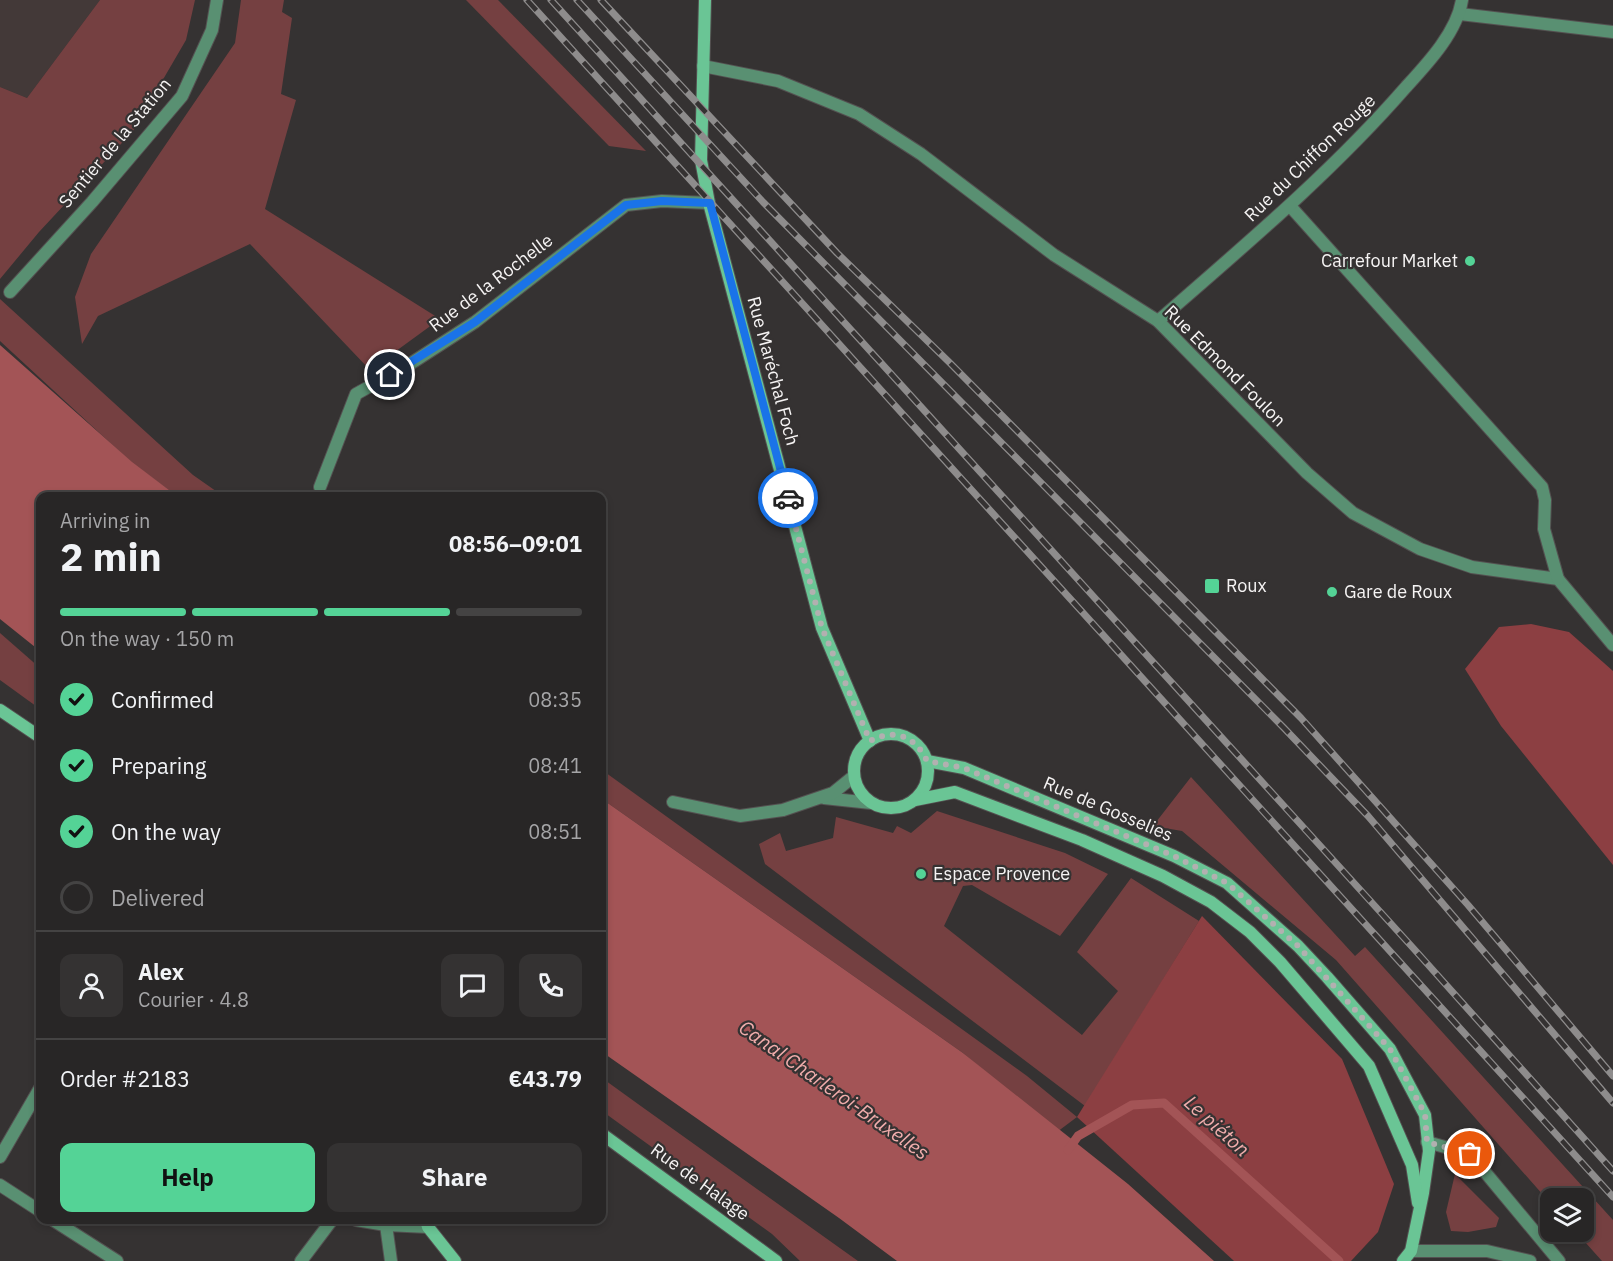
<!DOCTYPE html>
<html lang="en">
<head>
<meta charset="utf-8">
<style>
	body { margin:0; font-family:"IBM Plex Sans",sans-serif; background:#343232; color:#f1f3f6; height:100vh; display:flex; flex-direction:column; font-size:22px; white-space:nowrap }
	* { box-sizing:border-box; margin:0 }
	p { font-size:20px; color:#a5a5a7 }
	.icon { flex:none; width:33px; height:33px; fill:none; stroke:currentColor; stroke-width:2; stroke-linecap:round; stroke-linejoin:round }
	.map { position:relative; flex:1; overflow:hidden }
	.side { position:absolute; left:36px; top:492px; width:570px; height:732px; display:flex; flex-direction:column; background:#282626; border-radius:12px; box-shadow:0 3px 9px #0003,0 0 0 2px #444343 }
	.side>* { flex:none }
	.controls { position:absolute; left:1540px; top:1188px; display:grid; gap:12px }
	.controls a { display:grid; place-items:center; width:54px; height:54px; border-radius:12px; background:#282626; box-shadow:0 3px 9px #0003,0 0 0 2px #444343; font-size:30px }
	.pin { position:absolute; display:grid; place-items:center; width:51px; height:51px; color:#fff; margin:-26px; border:3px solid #fff; border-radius:50%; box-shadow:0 2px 6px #0007 }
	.courier { position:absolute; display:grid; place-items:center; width:60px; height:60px; margin:-30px; border:4px solid #1a73e8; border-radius:50%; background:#fff; color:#222; box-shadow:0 2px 8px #0007 }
	.summary em { font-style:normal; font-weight:700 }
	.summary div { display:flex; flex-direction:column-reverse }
	.summary { display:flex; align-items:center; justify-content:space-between; height:102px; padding:0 24px }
	h1 { font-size:39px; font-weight:700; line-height:45px }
	.bar { display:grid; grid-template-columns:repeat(4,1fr); gap:9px 6px; align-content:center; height:72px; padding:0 24px }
	.bar i { height:8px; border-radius:4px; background:#444343 }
	.bar .active { background:#54d396 }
	.bar p { grid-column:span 4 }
	.line { display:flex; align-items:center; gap:15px; padding:0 24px; border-top:2px solid #444343 }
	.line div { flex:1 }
	.round { display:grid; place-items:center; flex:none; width:63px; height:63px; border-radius:12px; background:#343232 }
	ol { padding:0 24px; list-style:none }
	li { display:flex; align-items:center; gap:18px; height:66px }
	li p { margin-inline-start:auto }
	li .icon { padding:6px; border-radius:50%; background:#54d396; color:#111; stroke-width:4 }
	li:last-child { color:#a5a5a7 }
	li i { width:33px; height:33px; border:3px solid #444343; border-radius:50% }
	.primary-button { display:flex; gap:12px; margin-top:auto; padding:12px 24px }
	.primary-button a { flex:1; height:69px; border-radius:12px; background:#54d396; color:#111; font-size:24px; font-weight:700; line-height:69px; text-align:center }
	.primary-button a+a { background:#343232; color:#f1f3f6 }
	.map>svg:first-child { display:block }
</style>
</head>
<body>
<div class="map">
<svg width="1613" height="1261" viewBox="0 0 1613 1261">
	<rect width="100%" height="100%" fill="#353232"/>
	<polygon fill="#433938" points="0,0 100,0 27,98 0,87"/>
	<g fill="#754041">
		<polygon points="100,0 195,0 186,40 133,131 39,232 0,279 0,87 27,98"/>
		<polygon points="241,0 284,0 282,12 292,18 281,94 296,100 265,209 440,319 370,370 250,244 98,316 82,344 75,297 91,254 235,43"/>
		<polygon points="466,0 498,0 646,151 609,146"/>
		<polygon points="0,299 193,475 223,496 177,496 132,463 0,341"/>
		<polygon points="0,633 40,668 40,709 0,680"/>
		<polygon points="602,770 1027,1076 1077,1117 1057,1132 963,1053 602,799"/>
		<polygon points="1191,777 1355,956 1365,947 1613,1220 1613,1261 1602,1261 1576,1232 1584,1232 1584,1198 1551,1198 1551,1204 1336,960 1182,831 1153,826"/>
		<polygon points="937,811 1065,853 1108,874 1060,936 972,885 963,886 944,926 1082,1035 1118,991 1077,952 1131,878 1199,921 1085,1106 765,864 759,844 780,833 786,851 833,838 836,817 893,833 897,826 911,833"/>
		<polygon points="602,1078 638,1104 858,1261 800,1261 772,1234 602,1111"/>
		<polygon points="1455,1174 1499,1218 1496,1227 1468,1232 1451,1231 1446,1212"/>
	</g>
	<g fill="#8c3f42">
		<polygon points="1531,624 1569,632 1613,671 1613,865 1501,726 1465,669 1499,627"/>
		<polygon points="1202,916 1342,1059 1394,1184 1378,1232 1351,1261 1234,1261 1077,1117"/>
	</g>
	<g fill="#a35456">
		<polygon points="0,345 132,462 177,496 40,496 40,651 0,619"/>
		<polygon points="602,799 963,1053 1128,1184 1214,1261 897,1261 839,1218 602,1052"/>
	</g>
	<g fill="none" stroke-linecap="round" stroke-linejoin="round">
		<polyline stroke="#a35456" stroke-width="9" points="1068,1150 1078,1136 1132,1105 1164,1103 1339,1261"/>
		<defs>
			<g id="street">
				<polyline points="1460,14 1613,32"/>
				<polyline points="703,66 778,81 859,114 921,154 1054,255 1158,321 1307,473 1353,513 1420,549 1472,567 1558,579 1613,645"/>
				<polyline points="1290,206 1542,487 1545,500 1544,529 1558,579"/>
				<polyline points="10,292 92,202 182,96 212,30 217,0"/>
				<path d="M1158 321C1244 246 1331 173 1406 87 1428 63 1457 32 1462 0"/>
				<polyline points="320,487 356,394 410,364 475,322 626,205 662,201 709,203"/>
				<polyline points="824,798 871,803"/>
				<polyline points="673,802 740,816 783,810 833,793 854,776"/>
				<polyline points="1427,1142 1470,1154 1559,1261"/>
				<polyline points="0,1157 40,1088"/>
				<polyline points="0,1185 40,1211"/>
				<polyline points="53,1220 117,1261"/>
				<polyline points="356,1220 386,1225 428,1227"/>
				<polyline points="386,1225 391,1261"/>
				<polyline points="1411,1251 1487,1251 1530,1261"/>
				<polyline points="301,1261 332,1220"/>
			</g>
			<g id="secondary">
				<polyline points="705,0 701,160 709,203 822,628 870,741"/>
				<polyline points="0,710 40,737"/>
				<circle cx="891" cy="771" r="37"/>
				<polyline points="927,761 964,768 1174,856 1227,883 1298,946 1327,977 1390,1049 1425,1115 1429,1151 1423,1193 1411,1251 1403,1261"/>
				<polyline points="915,800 955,792 1082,840 1163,876 1211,902 1250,932 1280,962 1369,1066 1412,1165 1418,1203"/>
				<polyline points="602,1134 776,1261"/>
				<polyline points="426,1220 428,1227 455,1261"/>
			</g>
		</defs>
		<use href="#street" stroke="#545151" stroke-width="14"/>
		<use href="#secondary" stroke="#545151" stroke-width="14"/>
		<use href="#street" stroke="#599072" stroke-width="12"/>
		<use href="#secondary" stroke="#6ac595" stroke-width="12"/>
		<defs>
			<g id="rail">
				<polyline points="527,0 1613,1197"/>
				<polyline points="551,0 1414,949 1613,1171"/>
				<polyline points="577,0 763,202 1284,728 1368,816 1613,1103"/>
				<polyline points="601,0 837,253 949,362 1301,718 1468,905 1613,1076"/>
			</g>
		</defs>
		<use href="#rail" stroke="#8e8c8c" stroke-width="7"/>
		<use href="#rail" stroke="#353232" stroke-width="4.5" stroke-dasharray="14" stroke-linecap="butt"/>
	</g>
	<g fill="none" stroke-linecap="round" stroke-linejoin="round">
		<path stroke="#b2b0b0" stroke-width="6" stroke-dasharray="0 10.8" d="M788 498 822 628 870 741C895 728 915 736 927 761L964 768 1174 856 1227 883 1298 946 1390 1049 1425 1114 1427 1142 1470 1154"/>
		<polyline stroke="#1a73e8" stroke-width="8" points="390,375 475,322 626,205 662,201 710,203 788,498"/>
	</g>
	<g fill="#54d396" stroke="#353232" stroke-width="2">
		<circle cx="1470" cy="261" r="6"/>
		<rect x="1204" y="578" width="16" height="16" rx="3"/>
		<circle cx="1332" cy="592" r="6"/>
		<circle cx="921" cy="874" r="6"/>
	</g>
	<g text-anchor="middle" stroke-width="4.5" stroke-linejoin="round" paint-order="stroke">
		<g font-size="18" fill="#f6f4f4" stroke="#353232">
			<text transform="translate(115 143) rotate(-50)" y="6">Sentier de la Station</text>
			<text transform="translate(1310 158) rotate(-44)" y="6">Rue du Chiffon Rouge</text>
			<text transform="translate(491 283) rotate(-37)" y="6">Rue de la Rochelle</text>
			<text transform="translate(1225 366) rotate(45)" y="6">Rue Edmond Foulon</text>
			<text transform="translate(773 371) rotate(75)" y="6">Rue Maréchal Foch</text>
			<text transform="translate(1108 809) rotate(23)" y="6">Rue de Gosselies</text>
			<text transform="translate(700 1182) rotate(36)" y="6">Rue de Halage</text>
		</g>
		<g font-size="18" fill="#f6f4f4" stroke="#353232" text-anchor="start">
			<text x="1458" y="267" text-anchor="end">Carrefour Market</text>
			<text x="1226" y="592">Roux</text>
			<text x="1344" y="598">Gare de Roux</text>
			<text x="933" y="880">Espace Provence</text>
		</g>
		<g font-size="20" font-style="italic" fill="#f1adac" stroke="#353232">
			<text transform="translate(834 1090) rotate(35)" y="7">Canal Charleroi-Bruxelles</text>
			<text transform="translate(1217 1126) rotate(42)" y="7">Le piéton</text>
		</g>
	</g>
</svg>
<div class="controls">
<a><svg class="icon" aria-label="layers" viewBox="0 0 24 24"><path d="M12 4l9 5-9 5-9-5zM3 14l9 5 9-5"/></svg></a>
</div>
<div class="pin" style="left:1470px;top:1154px;background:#ea580c"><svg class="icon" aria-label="bag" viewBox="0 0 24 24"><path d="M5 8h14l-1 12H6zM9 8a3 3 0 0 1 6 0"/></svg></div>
<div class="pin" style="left:390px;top:375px;background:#1f2937"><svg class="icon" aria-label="home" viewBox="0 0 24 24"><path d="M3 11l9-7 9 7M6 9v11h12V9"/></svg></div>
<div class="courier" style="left:788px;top:498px"><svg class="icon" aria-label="car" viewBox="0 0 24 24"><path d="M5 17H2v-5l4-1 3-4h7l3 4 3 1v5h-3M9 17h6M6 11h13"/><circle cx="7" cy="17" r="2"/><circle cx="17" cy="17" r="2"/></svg></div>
<section class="side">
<div class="summary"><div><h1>2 min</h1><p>Arriving in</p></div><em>08:56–09:01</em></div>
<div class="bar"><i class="active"></i><i class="active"></i><i class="active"></i><i></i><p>On the way · 150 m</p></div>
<ol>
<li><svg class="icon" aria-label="check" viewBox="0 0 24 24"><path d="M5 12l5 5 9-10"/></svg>Confirmed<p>08:35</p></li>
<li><svg class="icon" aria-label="check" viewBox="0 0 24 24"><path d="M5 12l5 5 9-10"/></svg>Preparing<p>08:41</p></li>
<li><svg class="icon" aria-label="check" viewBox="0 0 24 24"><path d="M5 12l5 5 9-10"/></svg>On the way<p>08:51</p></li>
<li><i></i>Delivered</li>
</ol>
<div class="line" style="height:108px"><a class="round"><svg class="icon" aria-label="person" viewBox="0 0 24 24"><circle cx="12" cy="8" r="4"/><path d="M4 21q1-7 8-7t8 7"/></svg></a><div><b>Alex</b><p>Courier · 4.8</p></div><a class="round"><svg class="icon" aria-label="chat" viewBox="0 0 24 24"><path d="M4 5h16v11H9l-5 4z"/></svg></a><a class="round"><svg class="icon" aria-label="phone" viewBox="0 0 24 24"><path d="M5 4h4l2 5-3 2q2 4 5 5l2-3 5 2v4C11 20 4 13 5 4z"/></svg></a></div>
<div class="line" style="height:78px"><div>Order #2183</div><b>€43.79</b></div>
<div class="primary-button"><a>Help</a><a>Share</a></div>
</section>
</div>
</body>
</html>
